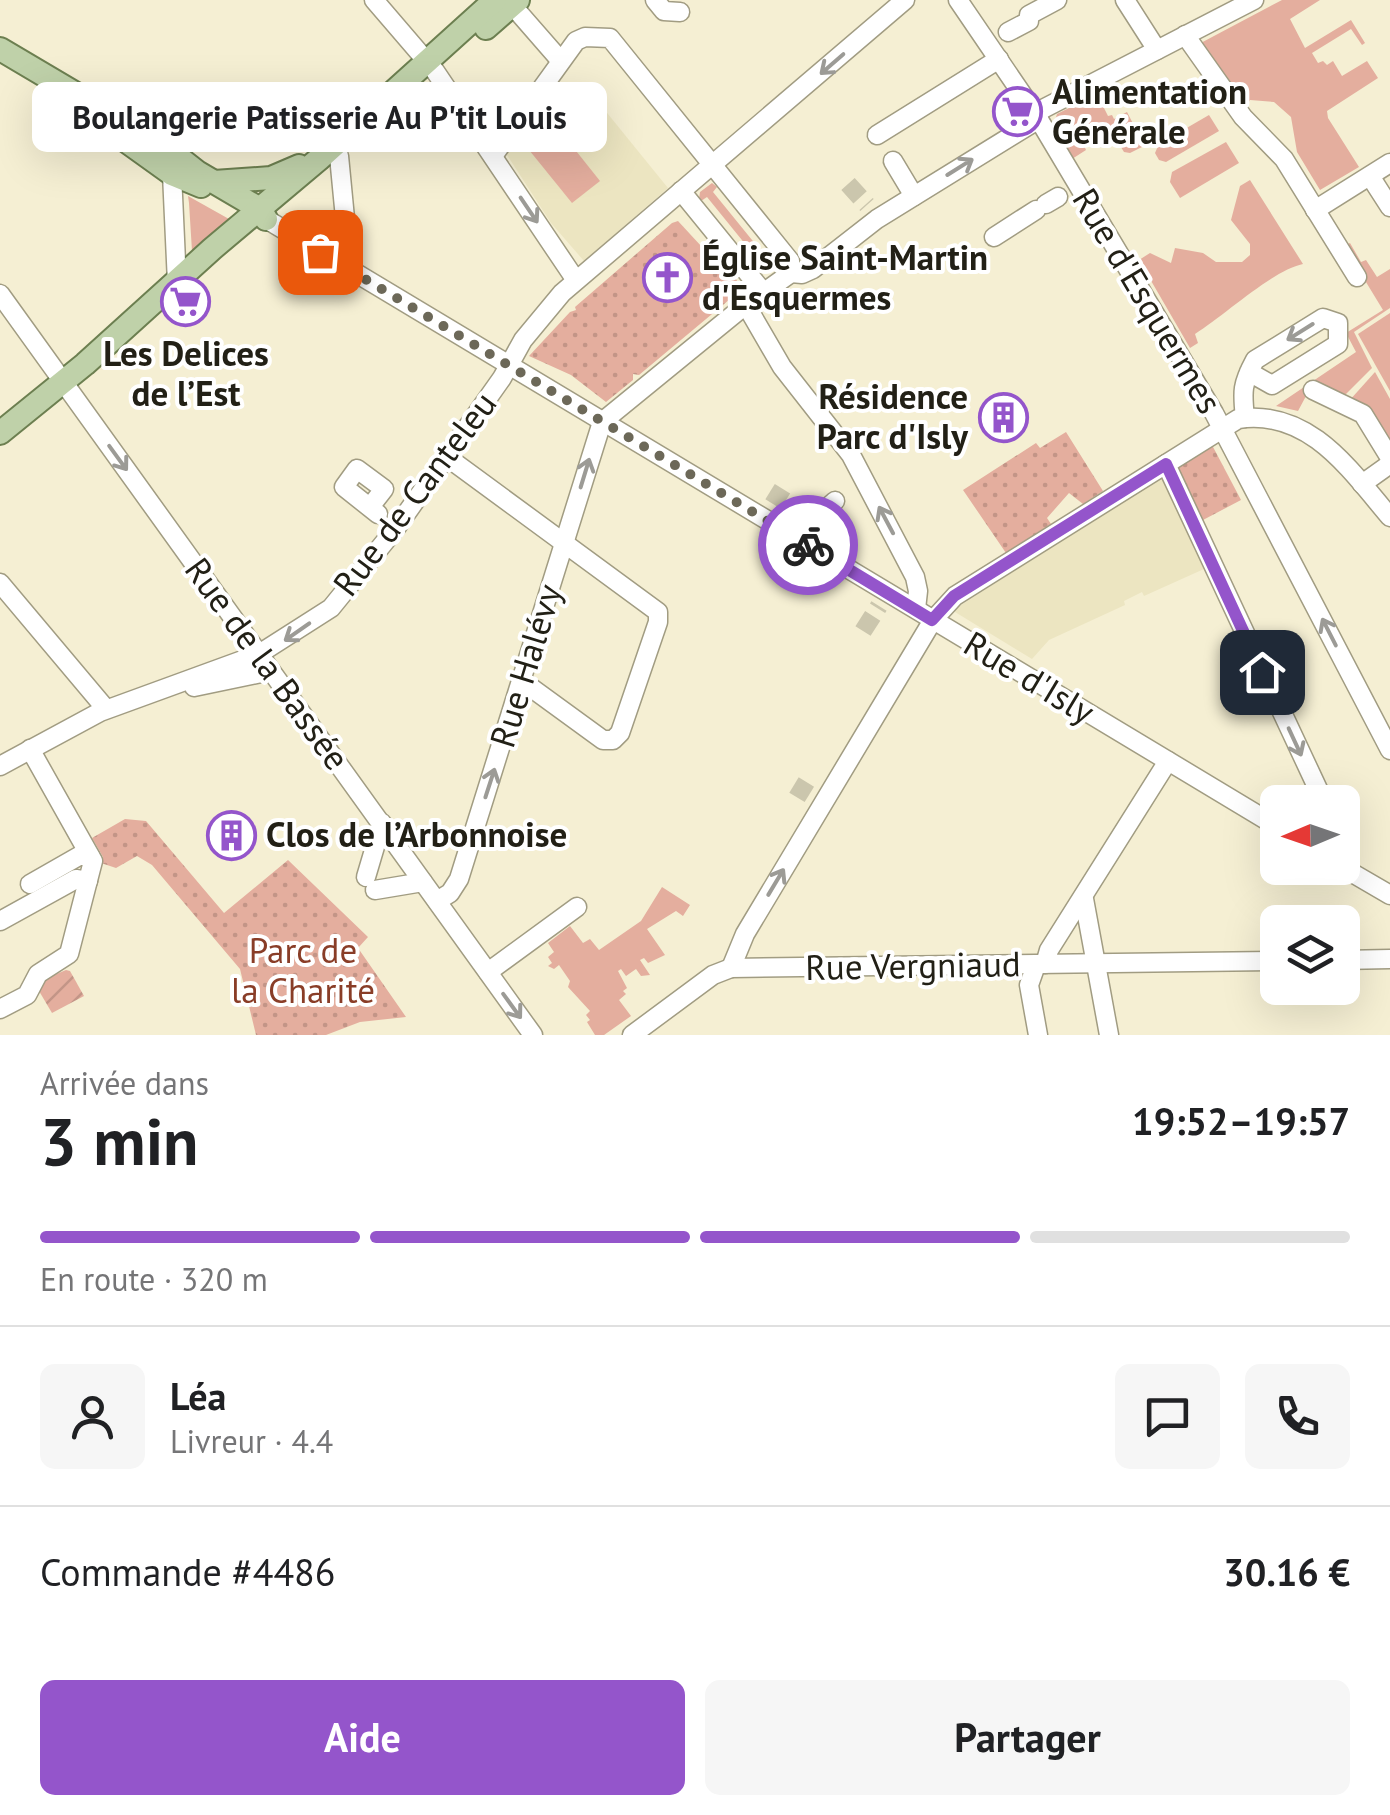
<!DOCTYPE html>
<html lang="fr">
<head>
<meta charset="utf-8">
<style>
	body { margin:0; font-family:"PT Sans",sans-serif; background:#f6f6f6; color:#202124; height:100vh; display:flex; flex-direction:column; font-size:38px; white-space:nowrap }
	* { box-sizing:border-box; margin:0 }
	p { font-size:32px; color:#757577 }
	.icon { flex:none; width:55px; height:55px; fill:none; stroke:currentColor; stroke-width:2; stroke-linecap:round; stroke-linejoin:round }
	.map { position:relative; height:1035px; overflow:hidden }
	.sheet { display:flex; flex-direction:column; background:#fff; flex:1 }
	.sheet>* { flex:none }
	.needle { width:65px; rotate:268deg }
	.controls { position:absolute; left:1260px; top:785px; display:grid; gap:20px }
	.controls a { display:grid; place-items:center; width:100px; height:100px; border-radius:15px; background:#fff; box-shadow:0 10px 40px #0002; font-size:50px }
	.pin { position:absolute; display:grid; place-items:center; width:85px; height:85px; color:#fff; margin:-42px; border-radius:20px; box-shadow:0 5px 15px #0006 }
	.courier { position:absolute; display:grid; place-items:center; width:100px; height:100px; margin:-50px; border:8px solid #9455cb; border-radius:50%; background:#fff; color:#222; box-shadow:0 2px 12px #0007 }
	.bubble { position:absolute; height:70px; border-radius:15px; background:#fff; box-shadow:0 10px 40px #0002; font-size:32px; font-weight:600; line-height:70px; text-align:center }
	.headline em { font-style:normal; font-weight:600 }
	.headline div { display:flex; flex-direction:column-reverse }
	.headline { display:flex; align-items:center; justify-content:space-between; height:170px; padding:0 40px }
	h1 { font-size:65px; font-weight:600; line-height:75px }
	.bar { display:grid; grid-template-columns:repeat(4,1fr); gap:15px 10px; align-content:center; height:120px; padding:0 40px }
	.bar i { height:12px; border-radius:8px; background:#e0e0e0 }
	.bar .current { background:#9455cb }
	.bar p { grid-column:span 4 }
	.line { display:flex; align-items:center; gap:25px; padding:0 40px; border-top:2px solid #e0e0e0 }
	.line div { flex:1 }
	.round { display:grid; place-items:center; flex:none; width:105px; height:105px; border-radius:15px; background:#f6f6f6 }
	.primary-button { display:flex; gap:20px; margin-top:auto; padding:20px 40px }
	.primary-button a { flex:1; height:115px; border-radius:15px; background:#9455cb; color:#fff; font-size:40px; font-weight:600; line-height:115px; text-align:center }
	.primary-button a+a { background:#f6f6f6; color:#202124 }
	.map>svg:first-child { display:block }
</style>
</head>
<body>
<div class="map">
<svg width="1390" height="1035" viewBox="0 0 1390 1035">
	<defs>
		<pattern id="park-dots" width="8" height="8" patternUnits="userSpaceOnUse" patternTransform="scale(2.5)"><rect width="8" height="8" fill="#e4ae9e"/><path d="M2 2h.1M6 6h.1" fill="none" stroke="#c39587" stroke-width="1.8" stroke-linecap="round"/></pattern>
		<pattern id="garden-furrows" width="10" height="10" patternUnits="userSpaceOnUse" patternTransform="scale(2.5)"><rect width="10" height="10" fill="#e4ae9e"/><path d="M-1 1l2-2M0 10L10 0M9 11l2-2" fill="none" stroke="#c39587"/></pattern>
	</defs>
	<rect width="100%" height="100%" fill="#f5efd3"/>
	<g fill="#ece5c1">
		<polygon points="582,82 668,188 584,261 551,223 507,155 507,147 540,100 551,113 568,99"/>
		<polygon points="1159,478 1162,478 1204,569 1144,596 1142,592 1124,601 1125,605 1049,640 1032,659 955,612 955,609"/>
	</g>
	<g fill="#e4ae9e">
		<polygon points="1282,0 1320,0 1290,19 1305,48 1351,20 1365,43 1362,45 1351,29 1312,53 1318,63 1323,61 1327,65 1333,61 1342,76 1367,61 1378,78 1327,111 1328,118 1359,167 1320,190 1297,152 1291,117 1274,102 1250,100 1244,110 1197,45"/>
		<polygon points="1097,94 1108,116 1112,115 1114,119 1127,112 1142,141 1142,147 1130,153 1124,152 1108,126 1082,141 1086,150 1072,159 1054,124 1057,114"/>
		<polygon points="1209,115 1219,131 1166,162 1159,160 1155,153 1159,144"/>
		<polygon points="549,117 600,181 572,203 521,140"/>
		<polygon points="1226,142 1239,163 1180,198 1170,182 1172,172"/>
		<path d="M1250 180 1303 264C1273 270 1225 315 1195 334L1198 343 1190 348 1139 260 1150 253 1171 263 1175 248 1203 253 1216 262H1242L1250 255V244L1231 220 1240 186Z"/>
		<polygon points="712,183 717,187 713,192 769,261 775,257 775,264 765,272 759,272 763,266 707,197 701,201 699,199 700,192"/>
		<polygon points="188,196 229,219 192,251 189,203"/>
		<polygon points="1350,243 1361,262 1366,260 1377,277 1390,269 1390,308 1354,332 1372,368 1344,396 1313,383 1298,411 1276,406 1356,352 1346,333 1383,310 1344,246"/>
		<polygon points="1390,313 1390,391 1358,334"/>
		<polygon points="1375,372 1390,399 1390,452 1349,401"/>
		<polygon points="662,887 690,905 683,916 676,911 647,929 665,955 648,963 644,958 640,960 650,975 641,976 636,969 626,976 621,969 618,971 627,988 623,991 626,994 619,1000 631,1016 604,1035 595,1035 587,1022 590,1020 586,1015 590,1011 568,987 570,981 559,965 554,969 548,966 552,963 548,957 554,952 548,943 570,926 583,943 590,939 599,950 641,921"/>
	</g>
	<g fill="url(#park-dots)">
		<polygon points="678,221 726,273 731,271 742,289 639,375 633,374 633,380 606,402 571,375 529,356 570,312 576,310 575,307 672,223"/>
		<polygon points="1066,432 1103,491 1083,504 1069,493 1047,518 1051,524 1006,553 963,490 1036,443 1040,448"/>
		<polygon points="1212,445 1241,500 1203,520 1178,468"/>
		<polygon points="125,819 146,821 224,913 288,860 368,937 358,948 406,1017 360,1022 326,1035 256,1035 240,969 152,865 137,856 116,868 101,863 103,857 92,838"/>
	</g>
	<polygon fill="url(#garden-furrows)" points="66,970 70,971 84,996 52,1013 39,991 47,978"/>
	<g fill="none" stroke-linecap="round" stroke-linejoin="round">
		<g stroke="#cbc6ad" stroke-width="18" stroke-dasharray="18 9" stroke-linecap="butt">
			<polyline points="848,184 867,205"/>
			<polyline points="773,504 786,483"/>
			<polyline points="790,577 801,559"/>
			<polyline points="863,631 879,606"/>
			<polyline points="794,785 812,796"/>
		</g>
		<defs>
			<g id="minor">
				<polyline points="374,0 435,71 575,279"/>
				<polyline points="655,0 664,11 680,12"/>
				<polyline points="958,0 1035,113 1214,413 1390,750"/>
				<polyline points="1125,0 1157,50"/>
				<polyline points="512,5 560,60"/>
				<polyline points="1008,32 1029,21 1029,15 1057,0"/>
				<polyline points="1185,35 1243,117 1284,159 1357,277"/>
				<polyline points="1035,113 1254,0"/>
				<polyline points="877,135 999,59"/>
				<polyline points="339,156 350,270"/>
				<polyline points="493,156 576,41 585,37 610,38 790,261 791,273"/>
				<polyline points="893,161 914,196"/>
				<polyline points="172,174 177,283"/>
				<polyline points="1370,176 1390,207"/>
				<polyline points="681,191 764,293"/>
				<polyline points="1046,204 1058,197"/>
				<polyline points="1315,210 1390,163"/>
				<polyline points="266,219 1278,827"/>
				<polyline points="994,237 1036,210"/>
				<polyline points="791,273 802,274 813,269 877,219 1039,119"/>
				<polyline points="0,294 533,1035"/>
				<polyline points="746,305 782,367 851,455 915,577 918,591 916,609"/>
				<polyline points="1313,390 1363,414 1390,458"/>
				<path d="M1245 418C1242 391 1242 384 1255 360L1323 318 1338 323V344L1272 385 1249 372"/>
				<polyline points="447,457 658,612 658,622 620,733 613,740 603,740 522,681"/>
				<polyline points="1166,464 1324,802"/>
				<polyline points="1362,484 1390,464"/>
				<polyline points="370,507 384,489 357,469 344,487 378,514"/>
				<polyline points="805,543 817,517 835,501"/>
				<polyline points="0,583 106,709"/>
				<polyline points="194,687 271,671"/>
				<polyline points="0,766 100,712 259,654 331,608 396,528 502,378 523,340 562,293 905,0"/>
				<polyline points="1342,867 1390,895"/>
				<polyline points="366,877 382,823"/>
				<polyline points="30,884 79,856 90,856"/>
				<polyline points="375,890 423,882"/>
				<polyline points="1084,899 1109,1035"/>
				<polyline points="437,901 450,893 459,879 602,422 738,311 791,273"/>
				<polyline points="0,921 76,879 88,881"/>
				<polyline points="1342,960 1390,959"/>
				<polyline points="1045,964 1049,950 1168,761"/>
				<polyline points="1036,965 1029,985 1038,1035"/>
				<path d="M731 968 745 934 933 620 955 596 1238 419C1309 408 1350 470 1390 517"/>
				<polyline points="488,972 577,907"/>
				<polyline points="0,1009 27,995 38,974 69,954 93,861 30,749"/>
				<polyline points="632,1035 713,975 731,968 1278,961"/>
			</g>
			<g id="major">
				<polyline points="486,28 518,0"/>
				<polyline points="0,49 164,146 197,172 260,209 266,219"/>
				<polyline points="126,141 172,174 201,186"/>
				<polyline points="214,182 271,178 299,166"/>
				<polyline points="0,433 85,364 212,249 319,159 495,0"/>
			</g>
		</defs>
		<use href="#minor" stroke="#a19c82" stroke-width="21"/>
		<use href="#major" stroke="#6c7f50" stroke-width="26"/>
		<use href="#minor" stroke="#fff" stroke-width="18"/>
		<use href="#major" stroke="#bfd1a9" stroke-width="22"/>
	</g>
	<defs><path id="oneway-shaft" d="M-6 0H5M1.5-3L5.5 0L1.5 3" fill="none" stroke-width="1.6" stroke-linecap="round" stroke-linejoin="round" transform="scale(2.5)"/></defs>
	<g stroke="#9c9b96">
		<use href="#oneway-shaft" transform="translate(832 64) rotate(139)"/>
		<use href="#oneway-shaft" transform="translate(960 167) rotate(-32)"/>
		<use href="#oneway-shaft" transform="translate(529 210) rotate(56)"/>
		<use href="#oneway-shaft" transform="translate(1300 332) rotate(148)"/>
		<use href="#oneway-shaft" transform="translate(118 458) rotate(54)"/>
		<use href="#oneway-shaft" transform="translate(585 473) rotate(-73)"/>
		<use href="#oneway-shaft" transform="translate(886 520) rotate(-118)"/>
		<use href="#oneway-shaft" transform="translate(297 632) rotate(145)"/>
		<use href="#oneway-shaft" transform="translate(1329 632) rotate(-117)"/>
		<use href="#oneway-shaft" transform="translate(1295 742) rotate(65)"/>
		<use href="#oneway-shaft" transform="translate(490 783) rotate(-72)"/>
		<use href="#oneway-shaft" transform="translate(776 882) rotate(-59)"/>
		<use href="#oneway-shaft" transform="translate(512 1006) rotate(54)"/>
	</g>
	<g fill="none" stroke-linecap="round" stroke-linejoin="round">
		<polyline stroke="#6c6858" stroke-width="10" stroke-dasharray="0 18" points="320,252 808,545"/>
		<polyline stroke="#9455cb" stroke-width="12" points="808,545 932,620 954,596 1166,464 1262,672"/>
	</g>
	<defs>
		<symbol id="supermarket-ring" viewBox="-11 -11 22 22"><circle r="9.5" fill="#fff" stroke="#9455cb" stroke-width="1.5"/><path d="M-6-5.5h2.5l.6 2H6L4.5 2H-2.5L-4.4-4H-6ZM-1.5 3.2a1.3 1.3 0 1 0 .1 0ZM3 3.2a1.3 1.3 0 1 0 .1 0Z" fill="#9455cb"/></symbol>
		<symbol id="church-ring" viewBox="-11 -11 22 22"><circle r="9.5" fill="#fff" stroke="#9455cb" stroke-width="1.5"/><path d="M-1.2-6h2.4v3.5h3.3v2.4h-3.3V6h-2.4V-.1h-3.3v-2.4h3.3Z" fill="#9455cb"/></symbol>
		<symbol id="building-ring" viewBox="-11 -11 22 22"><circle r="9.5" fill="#fff" stroke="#9455cb" stroke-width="1.5"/><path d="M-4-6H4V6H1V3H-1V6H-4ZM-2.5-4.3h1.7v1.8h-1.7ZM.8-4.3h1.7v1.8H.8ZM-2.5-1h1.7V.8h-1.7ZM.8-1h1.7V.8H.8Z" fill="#9455cb"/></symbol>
	</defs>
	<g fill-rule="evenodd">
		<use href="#supermarket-ring" x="990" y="84" width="55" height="55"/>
		<use href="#church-ring" x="640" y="250" width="55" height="55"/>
		<use href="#supermarket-ring" x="158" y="274" width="55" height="55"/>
		<use href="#building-ring" x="976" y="390" width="55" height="55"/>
		<use href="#building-ring" x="204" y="808" width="55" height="55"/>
	</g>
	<g text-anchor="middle" stroke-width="8" stroke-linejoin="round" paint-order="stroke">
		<g font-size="35" font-weight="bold" fill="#222016" stroke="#fff" text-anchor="start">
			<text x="1052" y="104">Alimentation<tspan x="1052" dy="40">Générale</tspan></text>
			<text x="702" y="270">Église Saint-Martin<tspan x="702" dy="40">d'Esquermes</tspan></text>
			<text x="186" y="366" text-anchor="middle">Les Delices<tspan x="186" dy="40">de l’Est</tspan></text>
			<text x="968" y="409" text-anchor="end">Résidence<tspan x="968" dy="40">Parc d'Isly</tspan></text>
			<text x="266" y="847">Clos de l’Arbonnoise</text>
		</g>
		<g font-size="35" fill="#222016" stroke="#fff">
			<text transform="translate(1147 301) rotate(59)" y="12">Rue d'Esquermes</text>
			<text transform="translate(415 494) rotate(-53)" y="12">Rue de Canteleu</text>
			<text transform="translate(267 664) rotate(54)" y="12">Rue de la Bassée</text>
			<text transform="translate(526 666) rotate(-73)" y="12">Rue Halévy</text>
			<text transform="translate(1029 678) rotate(31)" y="12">Rue d'Isly</text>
			<text transform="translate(913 966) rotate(-1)" y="12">Rue Vergniaud</text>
		</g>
		<g font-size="35" fill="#893d27" stroke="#fff">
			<text x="303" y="963">Parc de<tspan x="303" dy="40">la Charité</tspan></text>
		</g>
	</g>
</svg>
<div class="controls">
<a><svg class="needle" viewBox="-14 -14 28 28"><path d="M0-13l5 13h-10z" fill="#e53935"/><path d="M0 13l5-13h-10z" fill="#757577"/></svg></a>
<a><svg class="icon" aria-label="layers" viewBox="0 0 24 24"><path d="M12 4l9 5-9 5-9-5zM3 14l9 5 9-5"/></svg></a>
</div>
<div class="pin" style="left:320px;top:252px;background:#ea580c"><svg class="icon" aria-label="bag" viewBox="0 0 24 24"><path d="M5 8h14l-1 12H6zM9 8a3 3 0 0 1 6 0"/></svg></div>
<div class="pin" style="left:1262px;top:672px;background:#1f2937"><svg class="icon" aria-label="home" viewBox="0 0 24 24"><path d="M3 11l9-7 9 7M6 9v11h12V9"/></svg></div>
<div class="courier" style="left:808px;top:545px"><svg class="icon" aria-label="bike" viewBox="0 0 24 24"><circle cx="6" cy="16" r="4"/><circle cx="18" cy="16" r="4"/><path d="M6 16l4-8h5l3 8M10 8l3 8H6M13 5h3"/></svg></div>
<div class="bubble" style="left:32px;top:82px;width:575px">Boulangerie Patisserie Au P'tit Louis</div>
</div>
<section class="sheet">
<div class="headline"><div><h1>3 min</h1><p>Arrivée dans</p></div><em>19:52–19:57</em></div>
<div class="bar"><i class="current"></i><i class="current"></i><i class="current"></i><i></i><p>En route · 320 m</p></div>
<div class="line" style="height:180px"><a class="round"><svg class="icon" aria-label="person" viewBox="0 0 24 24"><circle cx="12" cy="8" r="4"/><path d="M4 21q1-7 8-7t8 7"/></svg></a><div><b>Léa</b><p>Livreur · 4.4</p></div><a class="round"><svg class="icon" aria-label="chat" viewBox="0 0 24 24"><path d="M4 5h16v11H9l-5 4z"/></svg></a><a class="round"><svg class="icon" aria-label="phone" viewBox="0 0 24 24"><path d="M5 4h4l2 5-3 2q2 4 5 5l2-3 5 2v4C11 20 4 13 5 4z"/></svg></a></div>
<div class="line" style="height:130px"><div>Commande #4486</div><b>30.16 €</b></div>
<div class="primary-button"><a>Aide</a><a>Partager</a></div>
</section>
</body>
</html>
